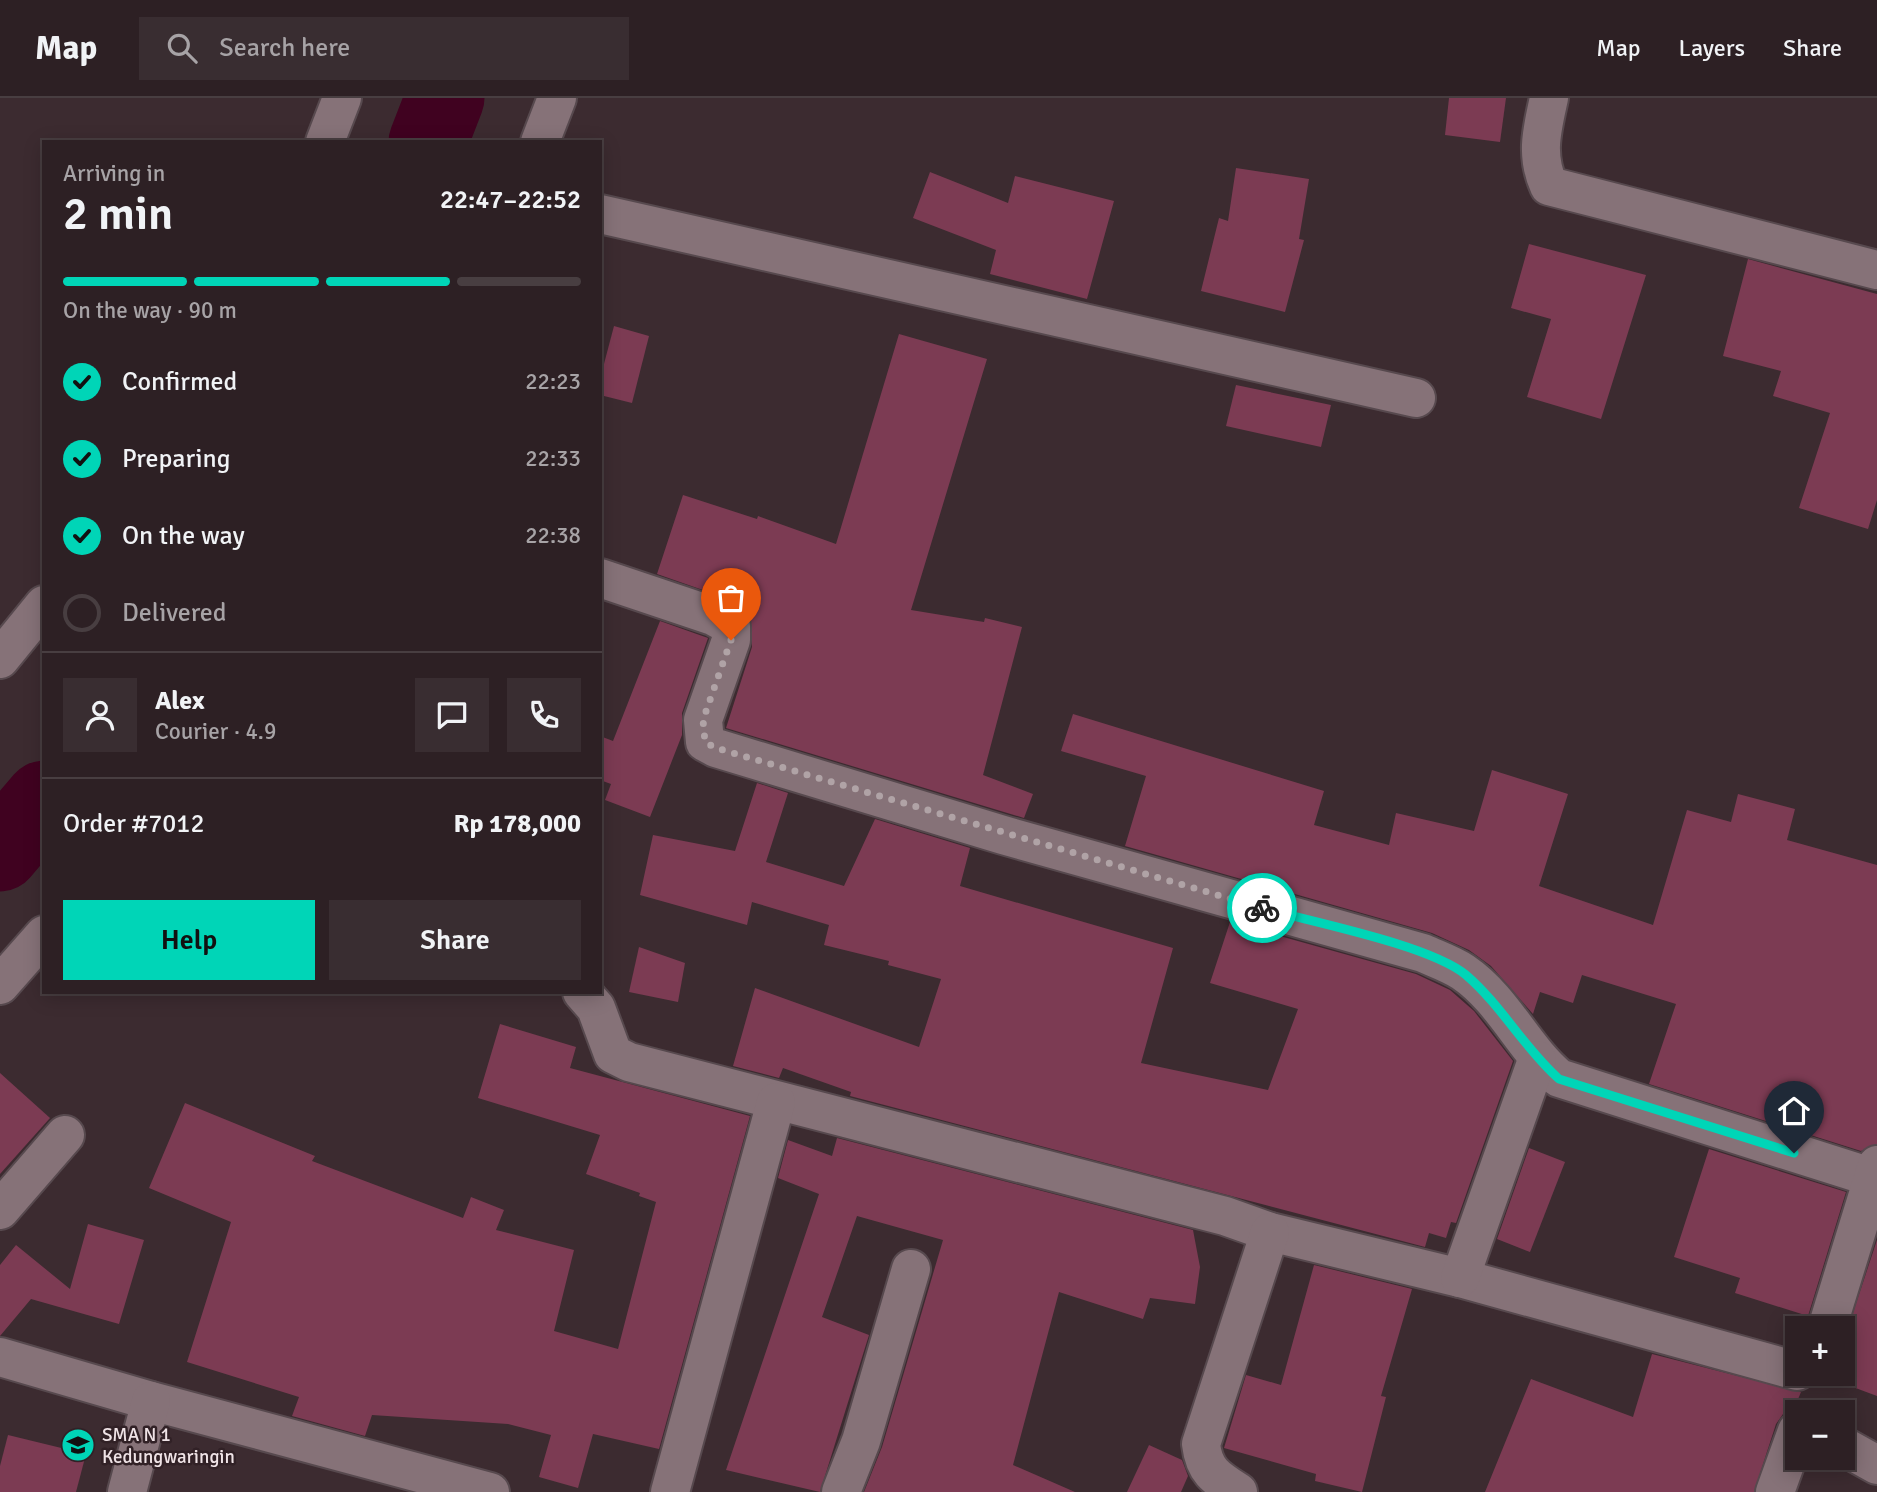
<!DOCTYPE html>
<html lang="en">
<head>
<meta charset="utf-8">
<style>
	body { margin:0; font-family:Signika,sans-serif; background:#392d31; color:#f1f3f6; height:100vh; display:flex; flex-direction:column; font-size:26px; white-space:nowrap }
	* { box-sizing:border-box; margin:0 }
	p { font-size:23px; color:#a7a3a6 }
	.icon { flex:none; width:38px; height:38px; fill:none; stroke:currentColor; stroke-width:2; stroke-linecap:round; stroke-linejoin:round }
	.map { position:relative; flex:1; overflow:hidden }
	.side { position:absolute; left:42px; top:42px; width:560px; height:854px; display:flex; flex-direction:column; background:#2d2024; border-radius:0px; box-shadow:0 4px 18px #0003,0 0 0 2px #483e41 }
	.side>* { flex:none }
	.fabs { position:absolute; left:1785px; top:1218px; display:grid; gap:14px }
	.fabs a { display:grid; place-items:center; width:70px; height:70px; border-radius:0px; background:#2d2024; box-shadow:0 4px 18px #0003,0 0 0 2px #483e41; font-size:35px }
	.pin { position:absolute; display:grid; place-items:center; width:60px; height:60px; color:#fff; margin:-72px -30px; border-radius:50% 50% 50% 0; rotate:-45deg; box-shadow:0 0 7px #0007 }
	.pin .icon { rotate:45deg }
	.courier { position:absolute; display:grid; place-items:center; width:70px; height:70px; margin:-35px; border:5px solid #00d5b7; border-radius:50%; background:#fff; color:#222; box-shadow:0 2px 9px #0007 }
	.overview em { font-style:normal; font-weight:600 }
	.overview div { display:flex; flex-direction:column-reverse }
	.overview { display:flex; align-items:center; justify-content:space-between; height:119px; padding:0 21px }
	h1 { font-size:46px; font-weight:600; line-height:52px }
	.bar { display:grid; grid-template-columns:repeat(4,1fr); gap:10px 7px; align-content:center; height:84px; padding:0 21px }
	.bar i { height:9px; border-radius:5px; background:#483e41 }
	.bar .selected { background:#00d5b7 }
	.bar p { grid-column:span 4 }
	.line { display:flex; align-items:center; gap:18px; padding:0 21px; border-top:2px solid #483e41 }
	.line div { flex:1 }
	.round { display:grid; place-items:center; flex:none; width:74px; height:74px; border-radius:0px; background:#392d31 }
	ol { padding:0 21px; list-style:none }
	li { display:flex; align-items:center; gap:21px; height:77px }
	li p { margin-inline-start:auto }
	li .icon { padding:7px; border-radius:50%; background:#00d5b7; color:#111; stroke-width:4 }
	li:last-child { color:#a7a3a6 }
	li i { width:38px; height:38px; border:4px solid #483e41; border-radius:50% }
	.cta { display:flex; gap:14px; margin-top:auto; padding:14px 21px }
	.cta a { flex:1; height:80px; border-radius:0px; background:#00d5b7; color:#111; font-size:28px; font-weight:600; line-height:80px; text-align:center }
	.cta a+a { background:#392d31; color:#f1f3f6 }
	header { display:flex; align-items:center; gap:42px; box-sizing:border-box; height:98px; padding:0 35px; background:#2d2024; border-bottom:2px solid #483e41 }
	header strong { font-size:33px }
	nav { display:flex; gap:38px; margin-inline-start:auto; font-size:24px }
	.search { width:490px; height:63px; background:#392d31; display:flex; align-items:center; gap:18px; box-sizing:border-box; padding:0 24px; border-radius:0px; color:#a7a3a6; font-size:26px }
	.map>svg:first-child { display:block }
</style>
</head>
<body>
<header>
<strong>Map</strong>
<div class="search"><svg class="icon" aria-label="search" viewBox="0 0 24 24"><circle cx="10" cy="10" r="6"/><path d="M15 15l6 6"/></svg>Search here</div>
<nav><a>Map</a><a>Layers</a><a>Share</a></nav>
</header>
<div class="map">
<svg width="1877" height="1394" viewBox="0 0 1877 1394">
	<rect width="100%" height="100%" fill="#3c2b30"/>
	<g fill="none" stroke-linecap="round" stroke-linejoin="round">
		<g stroke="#400220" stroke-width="79">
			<polyline points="428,44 445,0"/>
			<polyline points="0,754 44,702"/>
		</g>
	</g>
	<g fill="#7c3b53">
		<polygon points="1449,0 1506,0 1500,44 1445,37"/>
		<polygon points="1236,70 1309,81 1299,141 1304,142 1285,214 1201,193 1219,120 1228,123"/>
		<polygon points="930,74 1008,105 1015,78 1114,103 1087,201 990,176 996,152 913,120"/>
		<polygon points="1529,146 1646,177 1601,321 1527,299 1551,221 1511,210"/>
		<polygon points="1748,161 1877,196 1877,402 1868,431 1799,410 1830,315 1773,298 1781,273 1723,258"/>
		<polygon points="614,228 649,238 632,305 600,297 600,281"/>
		<polygon points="899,236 987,261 911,512 984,524 985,520 1022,529 983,677 1033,696 1024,720 726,630 752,549 750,518 723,499 657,476 683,397 757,421 758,418 836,446"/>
		<polygon points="1236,287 1331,307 1321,349 1226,328"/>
		<polygon points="660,523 708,540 682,615 682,637 650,719 605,702 611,686 600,682 600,638 613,643"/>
		<polygon points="1073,616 1324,693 1314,727 1389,747 1396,715 1474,733 1492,672 1568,696 1539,788 1653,827 1687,712 1731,724 1738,696 1795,711 1787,742 1877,767 1877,1046 1861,1053 1649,986 1676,906 1582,877 1573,905 1540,894 1533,916 1491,868 1469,852 1432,835 1125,748 1146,678 1061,653"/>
		<polygon points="757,685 788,695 766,764 844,788 875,721 970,750 960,788 1173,850 1141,965 1268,992 1298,911 1210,885 1230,824 1416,876 1450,892 1474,913 1513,963 1456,1125 1451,1124 1446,1140 1429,1135 1425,1149 850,998 851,994 783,970 779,980 733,968 755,890 919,949 941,881 888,867 889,863 824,847 829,827 752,804 747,827 640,797 653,737 735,753"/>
		<polygon points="639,849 685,865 678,904 629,894"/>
		<polygon points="500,926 576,949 570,970 750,1018 659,1351 593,1336 578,1390 539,1379 551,1337 508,1326 372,1317 365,1338 292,1318 299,1299 187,1264 231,1124 149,1090 185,1005 315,1058 312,1063 463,1120 471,1099 504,1112 496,1132 574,1152 554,1233 618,1251 656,1104 639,1098 640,1095 586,1076 600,1037 478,1000"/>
		<polygon points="0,975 50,1020 0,1076"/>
		<polygon points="837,1040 1193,1132 1200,1169 1195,1206 1150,1200 1143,1221 1059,1194 1013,1367 1075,1394 864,1394 882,1349 943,1142 857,1118 822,1219 869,1237 820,1394 726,1372 819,1096 778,1080 788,1042 832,1058"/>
		<polygon points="1529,1050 1565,1064 1530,1154 1497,1141"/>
		<polygon points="1709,1051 1846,1094 1808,1218 1735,1195 1740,1180 1674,1159"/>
		<polygon points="88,1126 144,1142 119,1226 31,1201 0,1238 0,1167 16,1147 70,1191"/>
		<polygon points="1877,1142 1877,1298 1818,1276 1843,1276 1843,1245"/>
		<polygon points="1314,1167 1412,1191 1381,1298 1386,1299 1362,1394 1315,1383 1316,1376 1224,1350 1246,1277 1281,1287"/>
		<polygon points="1652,1256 1801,1294 1794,1311 1783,1316 1776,1326 1754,1394 1485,1394 1531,1281 1633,1319"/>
		<polygon points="8,1337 86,1356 76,1394 0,1394 0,1368"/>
		<polygon points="1149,1347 1182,1362 1188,1378 1181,1394 1127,1394"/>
	</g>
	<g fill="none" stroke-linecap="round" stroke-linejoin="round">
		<defs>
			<g id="minor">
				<path d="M1549 0C1542 32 1535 57 1549 88L1877 172"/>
				<polyline points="325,44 342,0"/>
				<polyline points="540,44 557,0"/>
				<polyline points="600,116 1416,300"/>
				<path d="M600 480 713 518 731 528V542L703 622 705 644 716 650 1003 737 1423 855C1436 861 1451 866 1463 874 1504 902 1523 950 1559 980L1877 1081"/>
				<polyline points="0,561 44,507"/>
				<polyline points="0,887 44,837"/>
				<polyline points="582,894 596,910 613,956 629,964 1225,1118 1270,1134 1460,1180 1797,1273"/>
				<polyline points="0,1112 65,1037"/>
				<polyline points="1460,1180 1537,962"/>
				<polyline points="1827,1230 1877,1067"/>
				<polyline points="0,1259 151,1303 490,1394"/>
				<polyline points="1843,1348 1877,1367"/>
				<polyline points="127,1394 151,1303"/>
				<polyline points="670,1394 776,1004"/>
				<polyline points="841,1394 861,1343 911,1171"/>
				<path d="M1238 1394C1216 1380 1204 1373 1201 1346L1270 1134"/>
				<polyline points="1775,1394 1797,1333"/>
			</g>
		</defs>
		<use href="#minor" stroke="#57494e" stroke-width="42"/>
		<use href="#minor" stroke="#867278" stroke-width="38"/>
	</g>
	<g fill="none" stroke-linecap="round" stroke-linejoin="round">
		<polyline stroke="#b0a3a6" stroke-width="7" stroke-dasharray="0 12.6" points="731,542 703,622 705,644 716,650 1262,810"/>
		<path stroke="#00d5b7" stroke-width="9" d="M1262 810C1312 824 1430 847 1466 877 1502 908 1524 950 1559 981L1794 1055"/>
	</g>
	<defs>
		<symbol id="school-disc" viewBox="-11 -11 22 22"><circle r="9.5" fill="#00d5b7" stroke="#312126"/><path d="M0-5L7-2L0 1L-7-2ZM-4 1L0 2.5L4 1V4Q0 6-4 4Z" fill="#111"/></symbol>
	</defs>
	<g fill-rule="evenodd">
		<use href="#school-disc" x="59" y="1328" width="38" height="38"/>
	</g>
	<g text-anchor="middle" stroke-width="5" stroke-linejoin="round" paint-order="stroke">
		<g font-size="19" fill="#efe3e6" stroke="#312126" text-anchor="start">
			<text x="102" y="1343">SMA N 1<tspan x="102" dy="22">Kedungwaringin</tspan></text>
		</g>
	</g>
</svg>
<div class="fabs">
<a>+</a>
<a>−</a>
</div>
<div class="pin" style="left:731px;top:542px;background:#ea580c"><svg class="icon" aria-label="bag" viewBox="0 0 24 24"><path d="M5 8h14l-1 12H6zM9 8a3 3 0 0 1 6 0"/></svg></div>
<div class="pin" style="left:1794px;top:1055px;background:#1f2937"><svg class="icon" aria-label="home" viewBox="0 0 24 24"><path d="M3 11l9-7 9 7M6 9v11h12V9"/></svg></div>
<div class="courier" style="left:1262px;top:810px"><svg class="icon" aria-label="bike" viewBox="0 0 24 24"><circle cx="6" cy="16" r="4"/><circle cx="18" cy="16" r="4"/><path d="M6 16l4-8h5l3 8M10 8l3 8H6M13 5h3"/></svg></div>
<section class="side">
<div class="overview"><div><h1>2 min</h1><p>Arriving in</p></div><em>22:47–22:52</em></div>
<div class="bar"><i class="selected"></i><i class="selected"></i><i class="selected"></i><i></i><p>On the way · 90 m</p></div>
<ol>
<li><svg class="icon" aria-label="check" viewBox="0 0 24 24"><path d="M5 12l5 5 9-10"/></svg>Confirmed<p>22:23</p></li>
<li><svg class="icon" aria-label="check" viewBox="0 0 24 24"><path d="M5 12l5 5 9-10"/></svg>Preparing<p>22:33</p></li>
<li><svg class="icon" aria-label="check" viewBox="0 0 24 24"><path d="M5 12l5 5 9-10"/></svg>On the way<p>22:38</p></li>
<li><i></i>Delivered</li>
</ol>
<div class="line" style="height:126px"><a class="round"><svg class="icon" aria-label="person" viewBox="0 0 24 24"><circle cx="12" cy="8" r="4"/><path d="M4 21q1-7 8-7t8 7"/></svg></a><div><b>Alex</b><p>Courier · 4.9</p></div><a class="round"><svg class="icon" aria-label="chat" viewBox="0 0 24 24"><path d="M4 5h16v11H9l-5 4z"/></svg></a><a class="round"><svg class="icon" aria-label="phone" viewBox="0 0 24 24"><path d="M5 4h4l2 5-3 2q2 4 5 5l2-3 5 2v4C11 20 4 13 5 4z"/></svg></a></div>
<div class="line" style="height:91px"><div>Order #7012</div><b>Rp 178,000</b></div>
<div class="cta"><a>Help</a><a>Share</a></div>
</section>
</div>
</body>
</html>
